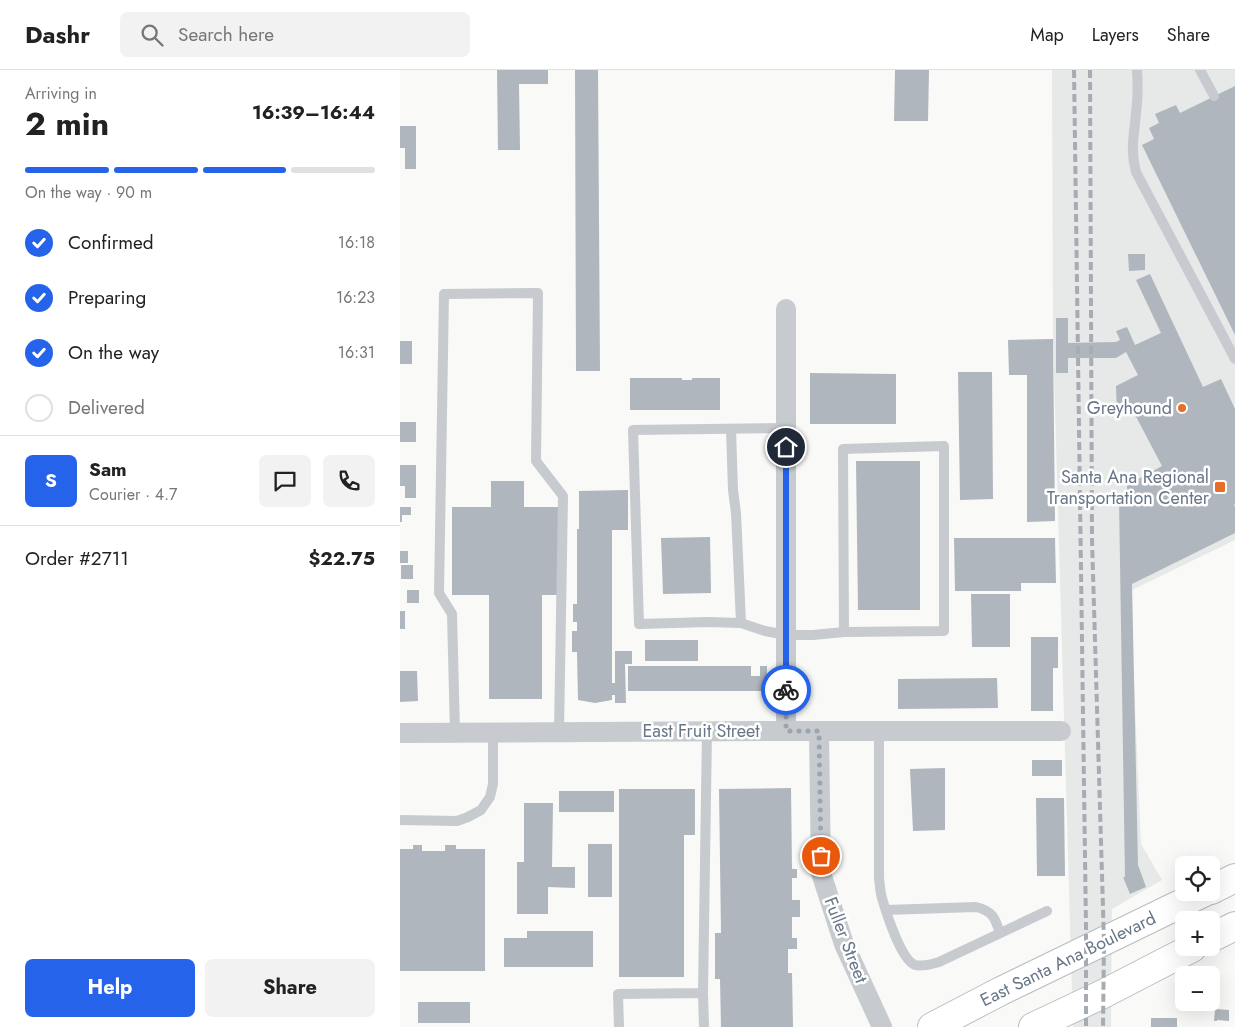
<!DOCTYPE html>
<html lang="en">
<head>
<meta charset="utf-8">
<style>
	body { margin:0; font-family:Jost,sans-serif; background:#f2f2f2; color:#222; height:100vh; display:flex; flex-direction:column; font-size:19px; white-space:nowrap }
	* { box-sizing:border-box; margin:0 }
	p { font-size:16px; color:#767676 }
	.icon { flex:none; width:28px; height:28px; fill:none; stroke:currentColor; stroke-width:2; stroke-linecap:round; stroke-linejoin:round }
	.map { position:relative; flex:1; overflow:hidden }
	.sheet { display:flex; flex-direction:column; background:#fff; width:400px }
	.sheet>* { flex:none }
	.controls { position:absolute; left:775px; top:786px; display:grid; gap:10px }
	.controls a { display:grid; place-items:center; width:45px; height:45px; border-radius:8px; background:#fff; box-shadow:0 5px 20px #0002; font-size:25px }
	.pin { position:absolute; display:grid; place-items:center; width:42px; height:42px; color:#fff; margin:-21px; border:2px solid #fff; border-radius:50%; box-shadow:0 1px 5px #0007 }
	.courier { position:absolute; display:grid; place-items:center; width:50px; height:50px; margin:-25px; border:4px solid #2563eb; border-radius:50%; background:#fff; color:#222; box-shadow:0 1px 6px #0007 }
	.head em { font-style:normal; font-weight:700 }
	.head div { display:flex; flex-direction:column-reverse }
	.head { display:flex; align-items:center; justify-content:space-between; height:85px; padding:0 25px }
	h1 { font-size:32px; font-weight:700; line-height:38px }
	.bar { display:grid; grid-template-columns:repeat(4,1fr); gap:8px 5px; align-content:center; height:60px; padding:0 25px }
	.bar i { height:6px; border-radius:4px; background:#e0e0e0 }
	.bar .active { background:#2563eb }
	.bar p { grid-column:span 4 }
	.line { display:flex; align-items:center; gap:12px; padding:0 25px; border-top:1px solid #e0e0e0 }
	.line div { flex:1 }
	.round { display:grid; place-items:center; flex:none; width:52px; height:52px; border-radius:8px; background:#f2f2f2 }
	ol { padding:0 25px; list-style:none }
	li { display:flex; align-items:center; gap:15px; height:55px }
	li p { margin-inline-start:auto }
	li .icon { padding:5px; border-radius:50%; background:#2563eb; color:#fff; stroke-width:4 }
	li:last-child { color:#767676 }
	li i { width:28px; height:28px; border:2px solid #e0e0e0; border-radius:50% }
	.button { display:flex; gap:10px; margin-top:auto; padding:10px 25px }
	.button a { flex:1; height:58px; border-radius:8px; background:#2563eb; color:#fff; font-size:20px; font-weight:700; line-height:58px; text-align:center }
	.button a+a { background:#f2f2f2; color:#222 }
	header { display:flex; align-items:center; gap:30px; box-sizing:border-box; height:70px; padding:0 25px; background:#fff; border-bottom:1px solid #e0e0e0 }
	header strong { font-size:24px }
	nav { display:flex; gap:28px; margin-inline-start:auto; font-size:18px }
	.search { width:350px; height:45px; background:#f2f2f2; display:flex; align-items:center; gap:12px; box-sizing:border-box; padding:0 18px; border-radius:8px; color:#767676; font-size:19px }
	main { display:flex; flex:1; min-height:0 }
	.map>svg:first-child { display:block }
</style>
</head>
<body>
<header>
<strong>Dashr</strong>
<div class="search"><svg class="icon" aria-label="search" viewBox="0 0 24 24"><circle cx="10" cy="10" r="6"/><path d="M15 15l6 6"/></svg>Search here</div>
<nav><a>Map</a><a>Layers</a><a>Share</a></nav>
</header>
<main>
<section class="sheet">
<div class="head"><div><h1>2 min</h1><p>Arriving in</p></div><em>16:39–16:44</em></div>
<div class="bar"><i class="active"></i><i class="active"></i><i class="active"></i><i></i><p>On the way · 90 m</p></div>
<ol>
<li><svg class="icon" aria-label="check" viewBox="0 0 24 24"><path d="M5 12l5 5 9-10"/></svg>Confirmed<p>16:18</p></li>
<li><svg class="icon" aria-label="check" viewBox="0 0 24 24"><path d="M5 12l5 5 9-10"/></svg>Preparing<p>16:23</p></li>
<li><svg class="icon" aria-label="check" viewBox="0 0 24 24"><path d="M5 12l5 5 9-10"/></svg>On the way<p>16:31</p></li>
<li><i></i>Delivered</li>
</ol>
<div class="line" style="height:90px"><b class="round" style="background:#2563eb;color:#fff">S</b><div><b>Sam</b><p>Courier · 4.7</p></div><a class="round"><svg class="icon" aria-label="chat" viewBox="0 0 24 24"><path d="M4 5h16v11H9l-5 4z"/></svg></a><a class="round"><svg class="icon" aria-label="phone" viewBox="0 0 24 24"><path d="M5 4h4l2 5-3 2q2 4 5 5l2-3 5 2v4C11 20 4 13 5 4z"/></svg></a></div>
<div class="line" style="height:65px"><div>Order #2711</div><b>$22.75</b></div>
<div class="button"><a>Help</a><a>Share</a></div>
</section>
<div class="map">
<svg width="835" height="957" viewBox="0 0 835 957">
	<rect width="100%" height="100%" fill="#f9f9f7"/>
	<polygon fill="#e7e8e8" points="652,0 835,0 835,470 730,521 741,774 762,810 712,839 711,957 673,957 653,269"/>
	<g fill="#b0b6bd">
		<polygon points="97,0 148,0 148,14 119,14 120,80 98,80"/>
		<polygon points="175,0 198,0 200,301 176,301"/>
		<polygon points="495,0 529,0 528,51 494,51"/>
		<polygon points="835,16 835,265 742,75 754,69 749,58 759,53 755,44 776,35 780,43"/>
		<polygon points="0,56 16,56 16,99 5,99 5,78 0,78"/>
		<polygon points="728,184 745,184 745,200 729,201"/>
		<polygon points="750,204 803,317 821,309 835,339 835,434 834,434 835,437 835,463 732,514 738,795 746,817 730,824 723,807 725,807 719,430 727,428 727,415 762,396 732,339 717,346 716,316 738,305 726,282 716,288 668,288 668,303 656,303 656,248 668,248 668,273 716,272 720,270 716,261 727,257 735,275 761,263 736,210"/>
		<polygon points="653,269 655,451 627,452 627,305 609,305 608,270"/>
		<rect x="0" y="271" width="12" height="23"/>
		<polygon points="558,302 592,302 593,429 560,430"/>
		<polygon points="410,303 496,304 496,354 410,354"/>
		<polygon points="230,308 282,308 282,310 292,310 292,308 320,308 320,340 230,340"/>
		<rect x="0" y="352" width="16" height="20"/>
		<polygon points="456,391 520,391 520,540 458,540"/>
		<polygon points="0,395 16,395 16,428 5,428 5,416 0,416"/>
		<polygon points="91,411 124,411 124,437 159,437 159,525 142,525 142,629 89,629 89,525 52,525 52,437 91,437"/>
		<polygon points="228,420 228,460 212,460 212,613 215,613 215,581 232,581 232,594 225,594 226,633 215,633 215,625 212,625 212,630 195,633 178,630 177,582 172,582 172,561 177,561 177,552 173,552 173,534 177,534 177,459 179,459 179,421"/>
		<polygon points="0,437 11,437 11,445 2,445 2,452 0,452"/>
		<polygon points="310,467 311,523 263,524 261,468"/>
		<polygon points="554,468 655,468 656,513 621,513 621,521 555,521"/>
		<rect x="0" y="481" width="8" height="12"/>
		<rect x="1" y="495" width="12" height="14"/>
		<rect x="7" y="520" width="12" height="13"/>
		<polygon points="571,524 610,524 610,577 572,577"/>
		<rect x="0" y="541" width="5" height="18"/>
		<polygon points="631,567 658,567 658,598 653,598 653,641 631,641"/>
		<rect x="245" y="570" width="53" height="21"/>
		<polygon points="228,596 351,596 351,606 360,606 360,596 367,596 367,621 228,621"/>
		<polygon points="0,601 17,601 18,631 0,632"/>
		<polygon points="597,608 598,638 498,639 498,609"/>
		<rect x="632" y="690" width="30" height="16"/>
		<polygon points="545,698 545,760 513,761 510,699"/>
		<polygon points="391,718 392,799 397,799 397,808 392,808 392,830 400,830 400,847 392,847 392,868 397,868 397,879 388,879 388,903 392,903 393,957 321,957 320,909 315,909 315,863 321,863 319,719"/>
		<polygon points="219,719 295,719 295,765 284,765 284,907 219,907"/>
		<rect x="159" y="721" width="55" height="21"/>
		<polygon points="636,728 664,728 665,806 637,806"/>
		<polygon points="124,733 153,733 152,797 175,797 175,818 148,817 148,844 117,844 117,792 124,792"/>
		<rect x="188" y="774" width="24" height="53"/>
		<polygon points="13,775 22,775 22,781 45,781 45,775 56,775 56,779 85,779 85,901 0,901 0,779 13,779"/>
		<polygon points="127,861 193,861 193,897 104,897 104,868 127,868"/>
		<rect x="18" y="932" width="52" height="21"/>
		<polygon points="815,939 829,940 829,951 817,950 817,951 814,951"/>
		<rect x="751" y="948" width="26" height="9"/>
	</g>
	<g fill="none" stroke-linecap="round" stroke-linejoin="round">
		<defs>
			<g id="secondary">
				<polyline points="811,820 835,808"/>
				<polyline points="811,868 835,856"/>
				<polyline points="532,957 601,921 805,822"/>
				<polyline points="633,957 703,924 792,878"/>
			</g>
		</defs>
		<use href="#secondary" stroke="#b9bdc3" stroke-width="30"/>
		<g stroke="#c7cace" stroke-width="10">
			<path d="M737 0C738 15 738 29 736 43 734 66 730 80 736 102L835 289"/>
			<polyline points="800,0 814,26"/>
			<polyline points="386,358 233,360 239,554 308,552 341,553 365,561 386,565 413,565 444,562 544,561 544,376 443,379 444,562"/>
			<polyline points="331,359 333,420 336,443 341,553"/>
			<path d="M479 661V808C480 815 480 822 482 828 486 842 501 890 515 895 522 897 532 894 539 892L647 841"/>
			<polyline points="55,662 52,544 39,523 44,224 138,223 136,391 163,426 159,662"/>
			<polyline points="0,750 57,751 68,747 81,740 90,727 93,714 93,662"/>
			<path d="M486 840 576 837C593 841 595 848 600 863"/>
			<polyline points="303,923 304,957"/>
			<polyline points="219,957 218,924 303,923 307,661"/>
		</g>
		<g stroke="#c7cace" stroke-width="20">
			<polyline points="386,239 386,661"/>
			<polyline points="419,661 421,803 444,874 482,957"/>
			<polyline points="0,663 386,661 661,661"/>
		</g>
		<use href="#secondary" stroke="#fff" stroke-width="28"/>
		<g stroke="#a7acb3" stroke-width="4" stroke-dasharray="8 4" stroke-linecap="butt">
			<polyline points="674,0 686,858 686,957"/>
			<polyline points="690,0 692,470 704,872 703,957"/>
		</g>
	</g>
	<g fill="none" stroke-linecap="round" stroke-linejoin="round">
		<polyline stroke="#9ba4af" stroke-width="5" stroke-dasharray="0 9" points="386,620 386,661 419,661 421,786"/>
		<polyline stroke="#2563eb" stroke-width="6" points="386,377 386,620"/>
	</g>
	<g fill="#e66d2a" stroke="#fff" stroke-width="2">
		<circle cx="782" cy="338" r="5"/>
		<rect x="814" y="411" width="12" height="12" rx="2.5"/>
	</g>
	<g text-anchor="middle" stroke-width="5" stroke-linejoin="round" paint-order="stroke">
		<g font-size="18" fill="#687688" stroke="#fff" text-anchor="end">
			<text x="772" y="344">Greyhound</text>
			<text x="809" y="413">Santa Ana Regional<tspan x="809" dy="21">Transportation Center</tspan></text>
		</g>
		<g font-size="18" fill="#687688" stroke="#fff">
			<text x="301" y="667">East Fruit Street</text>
			<text transform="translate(446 870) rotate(69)" y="6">Fuller Street</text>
			<text transform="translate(668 889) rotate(-26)" y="6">East Santa Ana Boulevard</text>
		</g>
	</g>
</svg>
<div class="controls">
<a><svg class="icon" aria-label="locate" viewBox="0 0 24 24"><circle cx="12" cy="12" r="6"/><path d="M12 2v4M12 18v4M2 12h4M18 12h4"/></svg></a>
<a>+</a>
<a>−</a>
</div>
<div class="pin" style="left:421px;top:786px;background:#ea580c"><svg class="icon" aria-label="bag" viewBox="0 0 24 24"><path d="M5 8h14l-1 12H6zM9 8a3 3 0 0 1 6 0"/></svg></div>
<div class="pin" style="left:386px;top:377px;background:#1f2937"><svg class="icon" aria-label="home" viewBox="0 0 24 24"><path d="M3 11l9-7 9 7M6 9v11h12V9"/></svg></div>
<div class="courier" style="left:386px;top:620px"><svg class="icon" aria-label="bike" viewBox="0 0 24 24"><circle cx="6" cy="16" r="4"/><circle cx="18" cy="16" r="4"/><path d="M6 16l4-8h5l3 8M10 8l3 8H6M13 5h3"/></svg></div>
</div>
</main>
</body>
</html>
